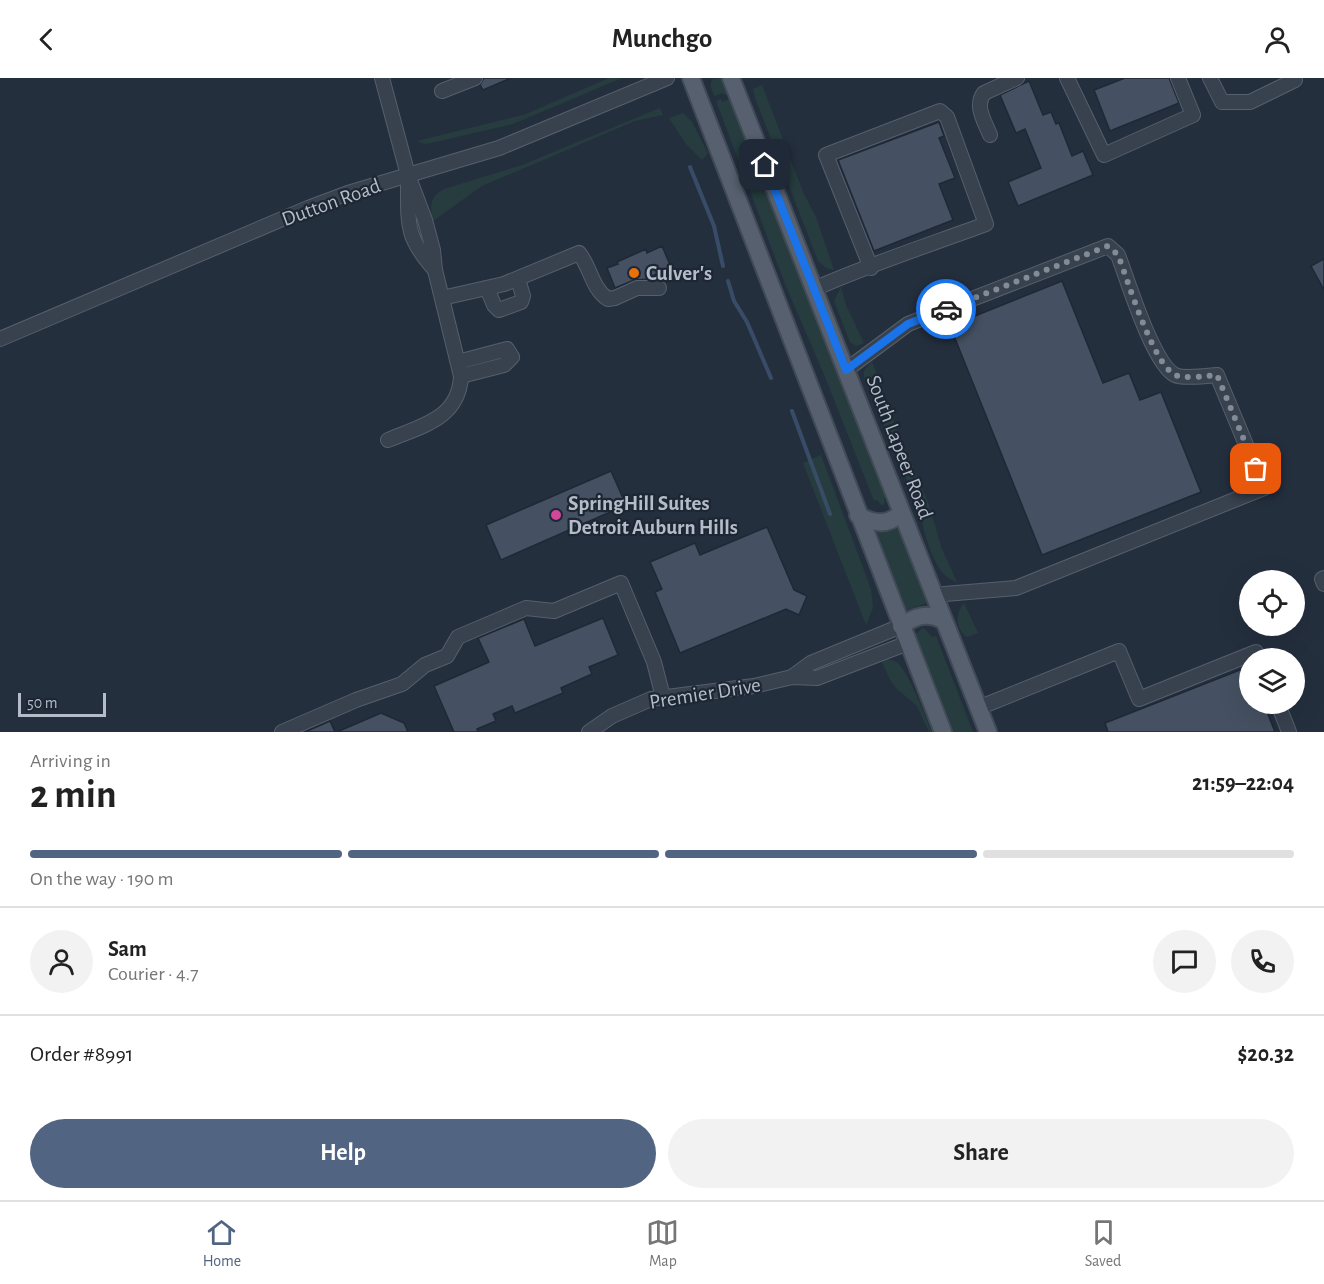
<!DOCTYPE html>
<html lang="en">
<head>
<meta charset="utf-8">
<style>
	body { margin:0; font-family:"Alegreya Sans",sans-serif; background:#f2f2f2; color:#222; height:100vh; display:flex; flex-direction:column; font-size:22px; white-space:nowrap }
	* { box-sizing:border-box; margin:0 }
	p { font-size:20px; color:#767676 }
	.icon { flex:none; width:33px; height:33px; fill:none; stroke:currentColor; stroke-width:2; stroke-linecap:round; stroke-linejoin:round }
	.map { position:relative; height:654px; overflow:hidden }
	.panel { display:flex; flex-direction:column; background:#fff; flex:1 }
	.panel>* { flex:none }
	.tools { position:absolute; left:1239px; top:492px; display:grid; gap:12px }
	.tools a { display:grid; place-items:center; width:66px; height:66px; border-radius:50%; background:#fff; box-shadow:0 6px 24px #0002; font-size:30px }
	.scale { position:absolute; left:18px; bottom:15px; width:88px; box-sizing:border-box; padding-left:6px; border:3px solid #b4bcc9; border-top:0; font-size:16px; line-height:21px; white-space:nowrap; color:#b4bcc9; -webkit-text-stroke:4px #1d2633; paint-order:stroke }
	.pin { position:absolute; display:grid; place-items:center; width:51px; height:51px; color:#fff; margin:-26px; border-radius:12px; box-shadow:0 3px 9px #0006 }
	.courier { position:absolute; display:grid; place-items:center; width:60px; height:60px; margin:-30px; border:4px solid #1a73e8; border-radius:50%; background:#fff; color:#222; box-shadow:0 2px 8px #0007 }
	.headline em { font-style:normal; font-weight:600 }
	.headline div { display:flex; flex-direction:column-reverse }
	.headline { display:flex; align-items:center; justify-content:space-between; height:102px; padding:0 30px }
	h1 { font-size:39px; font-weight:600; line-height:45px }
	.bar { display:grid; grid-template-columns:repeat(4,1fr); gap:9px 6px; align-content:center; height:72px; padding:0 30px }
	.bar i { height:8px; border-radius:4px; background:#e0e0e0 }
	.bar .selected { background:#516482 }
	.bar p { grid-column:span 4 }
	.line { display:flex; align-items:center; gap:15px; padding:0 30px; border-top:2px solid #e0e0e0 }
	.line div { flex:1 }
	.round { display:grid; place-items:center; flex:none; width:63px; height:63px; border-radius:32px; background:#f2f2f2 }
	.primary-button { display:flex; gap:12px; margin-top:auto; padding:12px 30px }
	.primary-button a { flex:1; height:69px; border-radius:36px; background:#516482; color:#fff; font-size:24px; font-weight:600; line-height:69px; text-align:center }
	.primary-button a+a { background:#f2f2f2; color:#222 }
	header { display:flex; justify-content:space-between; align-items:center; height:78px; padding:0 30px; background:#fff; font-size:27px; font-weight:600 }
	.dock { display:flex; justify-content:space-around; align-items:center; height:84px; border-top:2px solid #e0e0e0; background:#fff; font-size:16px; color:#767676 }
	.dock a { display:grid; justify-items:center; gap:3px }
	.dock .selected { color:#516482 }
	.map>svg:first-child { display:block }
</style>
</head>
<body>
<header><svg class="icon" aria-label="back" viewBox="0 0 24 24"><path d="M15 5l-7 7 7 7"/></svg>Munchgo<svg class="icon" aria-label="person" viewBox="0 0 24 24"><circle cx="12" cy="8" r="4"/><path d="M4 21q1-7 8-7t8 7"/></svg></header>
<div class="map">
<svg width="1324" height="654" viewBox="0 0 1324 654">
	<rect width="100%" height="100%" fill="#242f3e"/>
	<g fill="#263c3f">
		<polygon points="609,0 622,0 513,46 431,65 425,66 417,63 526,36"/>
		<path d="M721 0 729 16 724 17 723 15 714 18C712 12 708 6 713 1Z"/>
		<polygon points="762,7 803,114 816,139 834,192 826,190 818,183 755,20 753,11"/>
		<polygon points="721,21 722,24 730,21 886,419 884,420 885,425 882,428 877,422 874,423 825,299 785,206 716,23"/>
		<path d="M660 30 663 37 635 43 482 108 433 143C430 129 429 119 444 111L522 87Z"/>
		<polygon points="683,35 692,44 708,75 702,82 686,66 669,40"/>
		<polygon points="841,209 846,227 864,265 856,268 850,264 834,223"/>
		<path d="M872 283 898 355 928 424 942 471 957 504C933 499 924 452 919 431L864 299V293Z"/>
		<polygon points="821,377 871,511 873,530 866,547 803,385"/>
		<polygon points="896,451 899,452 927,525 907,532 905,532 876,455"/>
		<path d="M964 525 978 555 967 559C955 551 955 536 964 525Z"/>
		<polygon points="924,550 932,559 936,558 973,654 952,654 914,558 914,555 918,555 921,551"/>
		<path d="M881 581C886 581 890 581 895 583 908 590 925 639 932 654H929L917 628 896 610 890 602Z"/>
	</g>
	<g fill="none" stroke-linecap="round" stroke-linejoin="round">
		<g stroke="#394c67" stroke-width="4">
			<polyline points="690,89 714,148 723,188"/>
			<polyline points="728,203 734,223 747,244 771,300"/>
			<polyline points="792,333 830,436"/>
		</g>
	</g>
	<g fill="#455162" stroke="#1f2835" stroke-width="1.5">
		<polygon points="484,0 511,0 483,12 480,7"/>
		<polygon points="1125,0 1169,0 1179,25 1110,53 1094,12"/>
		<polygon points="1029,3 1043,37 1051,34 1056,46 1059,45 1072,78 1083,73 1093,97 1018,128 1008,104 1041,90 1025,51 1016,55 1000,17"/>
		<polygon points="939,44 944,58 939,60 955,100 939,106 953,142 874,173 838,82"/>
		<polygon points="662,168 671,189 650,199 651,201 634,202 615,210 607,190 618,186 617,184 646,171 647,175"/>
		<polygon points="1324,181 1324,212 1311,188"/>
		<polygon points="1062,203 1103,305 1129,295 1140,322 1161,314 1201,414 1042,477 950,248"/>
		<polygon points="611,393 626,427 501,482 486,447"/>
		<polygon points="767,449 794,512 807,518 799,537 786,531 680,575 655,514 662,511 650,484 695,465 700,477"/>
		<polygon points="603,540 618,577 589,589 592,596 561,610 563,615 515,635 512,628 493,636 496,643 477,651 478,654 454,654 434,608 489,584 478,560 524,541 535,568"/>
		<polygon points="1250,588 1250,626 1264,626 1275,654 1108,654 1105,645"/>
		<polygon points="381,635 404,645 408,654 337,654"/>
		<polygon points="330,643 335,654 305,654"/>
	</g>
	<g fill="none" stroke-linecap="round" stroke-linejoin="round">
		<defs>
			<g id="minor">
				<path d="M382 0 408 97 425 142 433 172 435 192 461 298C459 341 421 348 388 362"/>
				<polyline points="1067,0 1104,77 1193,37 1178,0"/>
				<polyline points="1210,0 1222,24 1250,24 1295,2"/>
				<polyline points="442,13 475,0"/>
				<path d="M990 57C985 44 974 28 984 15L1017 0"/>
				<path d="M408 106C408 147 406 160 435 192"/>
				<polyline points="487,210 494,227 499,232 521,224 523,218 518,201"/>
				<path d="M814 211C870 186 929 167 986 146L947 39 940 33 826 77 871 190"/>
				<path d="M442 220 504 206 579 175C590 188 592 211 608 221L615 220 637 210H659"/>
				<polyline points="0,261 308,130 348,115 499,70 667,0"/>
				<polyline points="458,284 507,271 512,279 504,287 461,298"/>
				<path d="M846 292 908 246 1108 168 1118 177C1128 203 1153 286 1175 297 1183 301 1207 298 1217 297L1264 410 1016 510 933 517"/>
				<polyline points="1324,500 1322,501 1324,506"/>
				<polyline points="792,599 811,585 901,548"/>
				<polyline points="1278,626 1289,654"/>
				<polyline points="978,630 1119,573 1139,621 1256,574 1259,580"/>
				<polyline points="282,654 356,622 402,606 425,587 447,578 458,559 526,530 554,533 621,505 654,584 663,619"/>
				<polyline points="589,654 612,638 651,621 754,608 792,599 817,600 908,565"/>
			</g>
			<g id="major">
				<polyline points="691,0 943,654"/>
				<polyline points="731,0 988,654"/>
				<path d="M858 437C873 446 888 448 901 435"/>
				<path d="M901 548C915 538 927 534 943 542"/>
			</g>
		</defs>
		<use href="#minor" stroke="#565f6c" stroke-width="16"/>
		<use href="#major" stroke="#414a57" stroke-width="20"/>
		<use href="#minor" stroke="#38414e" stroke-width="14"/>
		<use href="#major" stroke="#56606e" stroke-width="16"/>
	</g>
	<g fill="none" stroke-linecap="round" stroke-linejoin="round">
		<path stroke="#828b98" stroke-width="6" stroke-dasharray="0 10.8" d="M946 231 1108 168 1118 177C1128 203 1153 286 1175 297 1183 301 1207 298 1217 297L1256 391"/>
		<polyline stroke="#1a73e8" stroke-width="8" points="765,87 846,292 908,246 946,231"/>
	</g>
	<circle fill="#e8710a" stroke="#1d2633" stroke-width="2" cx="634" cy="195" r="6"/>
	<circle fill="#d1479c" stroke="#1d2633" stroke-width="2" cx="556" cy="437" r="6"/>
	<g text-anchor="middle" stroke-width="4.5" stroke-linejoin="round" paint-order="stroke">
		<g font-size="21" fill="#b4bcc9" stroke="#1d2633">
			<text transform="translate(331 124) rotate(-20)" y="7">Dutton Road</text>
			<text transform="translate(900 369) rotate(69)" y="7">South Lapeer Road</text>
			<text transform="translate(705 615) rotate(-9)" y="7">Premier Drive</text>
		</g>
		<g font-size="21" font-weight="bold" fill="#b4bcc9" stroke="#1d2633" text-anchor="start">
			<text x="646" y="202">Culver's</text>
			<text x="568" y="432">SpringHill Suites<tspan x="568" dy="24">Detroit Auburn Hills</tspan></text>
		</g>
	</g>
</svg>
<div class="tools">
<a><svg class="icon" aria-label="locate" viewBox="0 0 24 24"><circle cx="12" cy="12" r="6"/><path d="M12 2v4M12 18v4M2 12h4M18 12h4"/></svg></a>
<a><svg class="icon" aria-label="layers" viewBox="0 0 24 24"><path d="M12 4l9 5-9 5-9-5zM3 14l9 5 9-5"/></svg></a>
</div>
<div class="scale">50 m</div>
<div class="pin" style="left:1256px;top:391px;background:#ea580c"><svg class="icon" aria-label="bag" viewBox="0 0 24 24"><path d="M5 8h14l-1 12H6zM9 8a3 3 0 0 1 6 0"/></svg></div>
<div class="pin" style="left:765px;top:87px;background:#1f2937"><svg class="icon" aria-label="home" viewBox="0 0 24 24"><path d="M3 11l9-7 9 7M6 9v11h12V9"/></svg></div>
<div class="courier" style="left:946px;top:231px"><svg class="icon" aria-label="car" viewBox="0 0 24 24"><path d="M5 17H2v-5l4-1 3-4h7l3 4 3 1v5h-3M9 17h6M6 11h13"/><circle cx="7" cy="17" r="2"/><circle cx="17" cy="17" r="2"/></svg></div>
</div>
<section class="panel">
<div class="headline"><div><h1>2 min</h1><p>Arriving in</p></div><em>21:59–22:04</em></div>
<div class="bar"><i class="selected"></i><i class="selected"></i><i class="selected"></i><i></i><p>On the way · 190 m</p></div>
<div class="line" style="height:108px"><a class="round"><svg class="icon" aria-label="person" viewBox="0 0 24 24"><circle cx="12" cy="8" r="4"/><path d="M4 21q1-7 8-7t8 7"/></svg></a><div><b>Sam</b><p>Courier · 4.7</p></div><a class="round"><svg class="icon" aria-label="chat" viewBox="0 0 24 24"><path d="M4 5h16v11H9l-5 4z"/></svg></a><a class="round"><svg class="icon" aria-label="phone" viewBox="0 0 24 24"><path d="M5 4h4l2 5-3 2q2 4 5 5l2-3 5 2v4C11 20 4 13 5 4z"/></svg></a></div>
<div class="line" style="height:78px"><div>Order #8991</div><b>$20.32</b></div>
<div class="primary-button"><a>Help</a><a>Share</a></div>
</section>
<nav class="dock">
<a class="selected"><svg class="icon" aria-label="home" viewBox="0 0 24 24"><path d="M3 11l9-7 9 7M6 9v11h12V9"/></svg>Home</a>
<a><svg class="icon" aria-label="map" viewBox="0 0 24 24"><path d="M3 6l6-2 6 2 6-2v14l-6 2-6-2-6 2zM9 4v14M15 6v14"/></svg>Map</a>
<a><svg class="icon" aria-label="saved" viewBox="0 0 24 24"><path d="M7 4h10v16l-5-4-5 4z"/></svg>Saved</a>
</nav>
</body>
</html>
